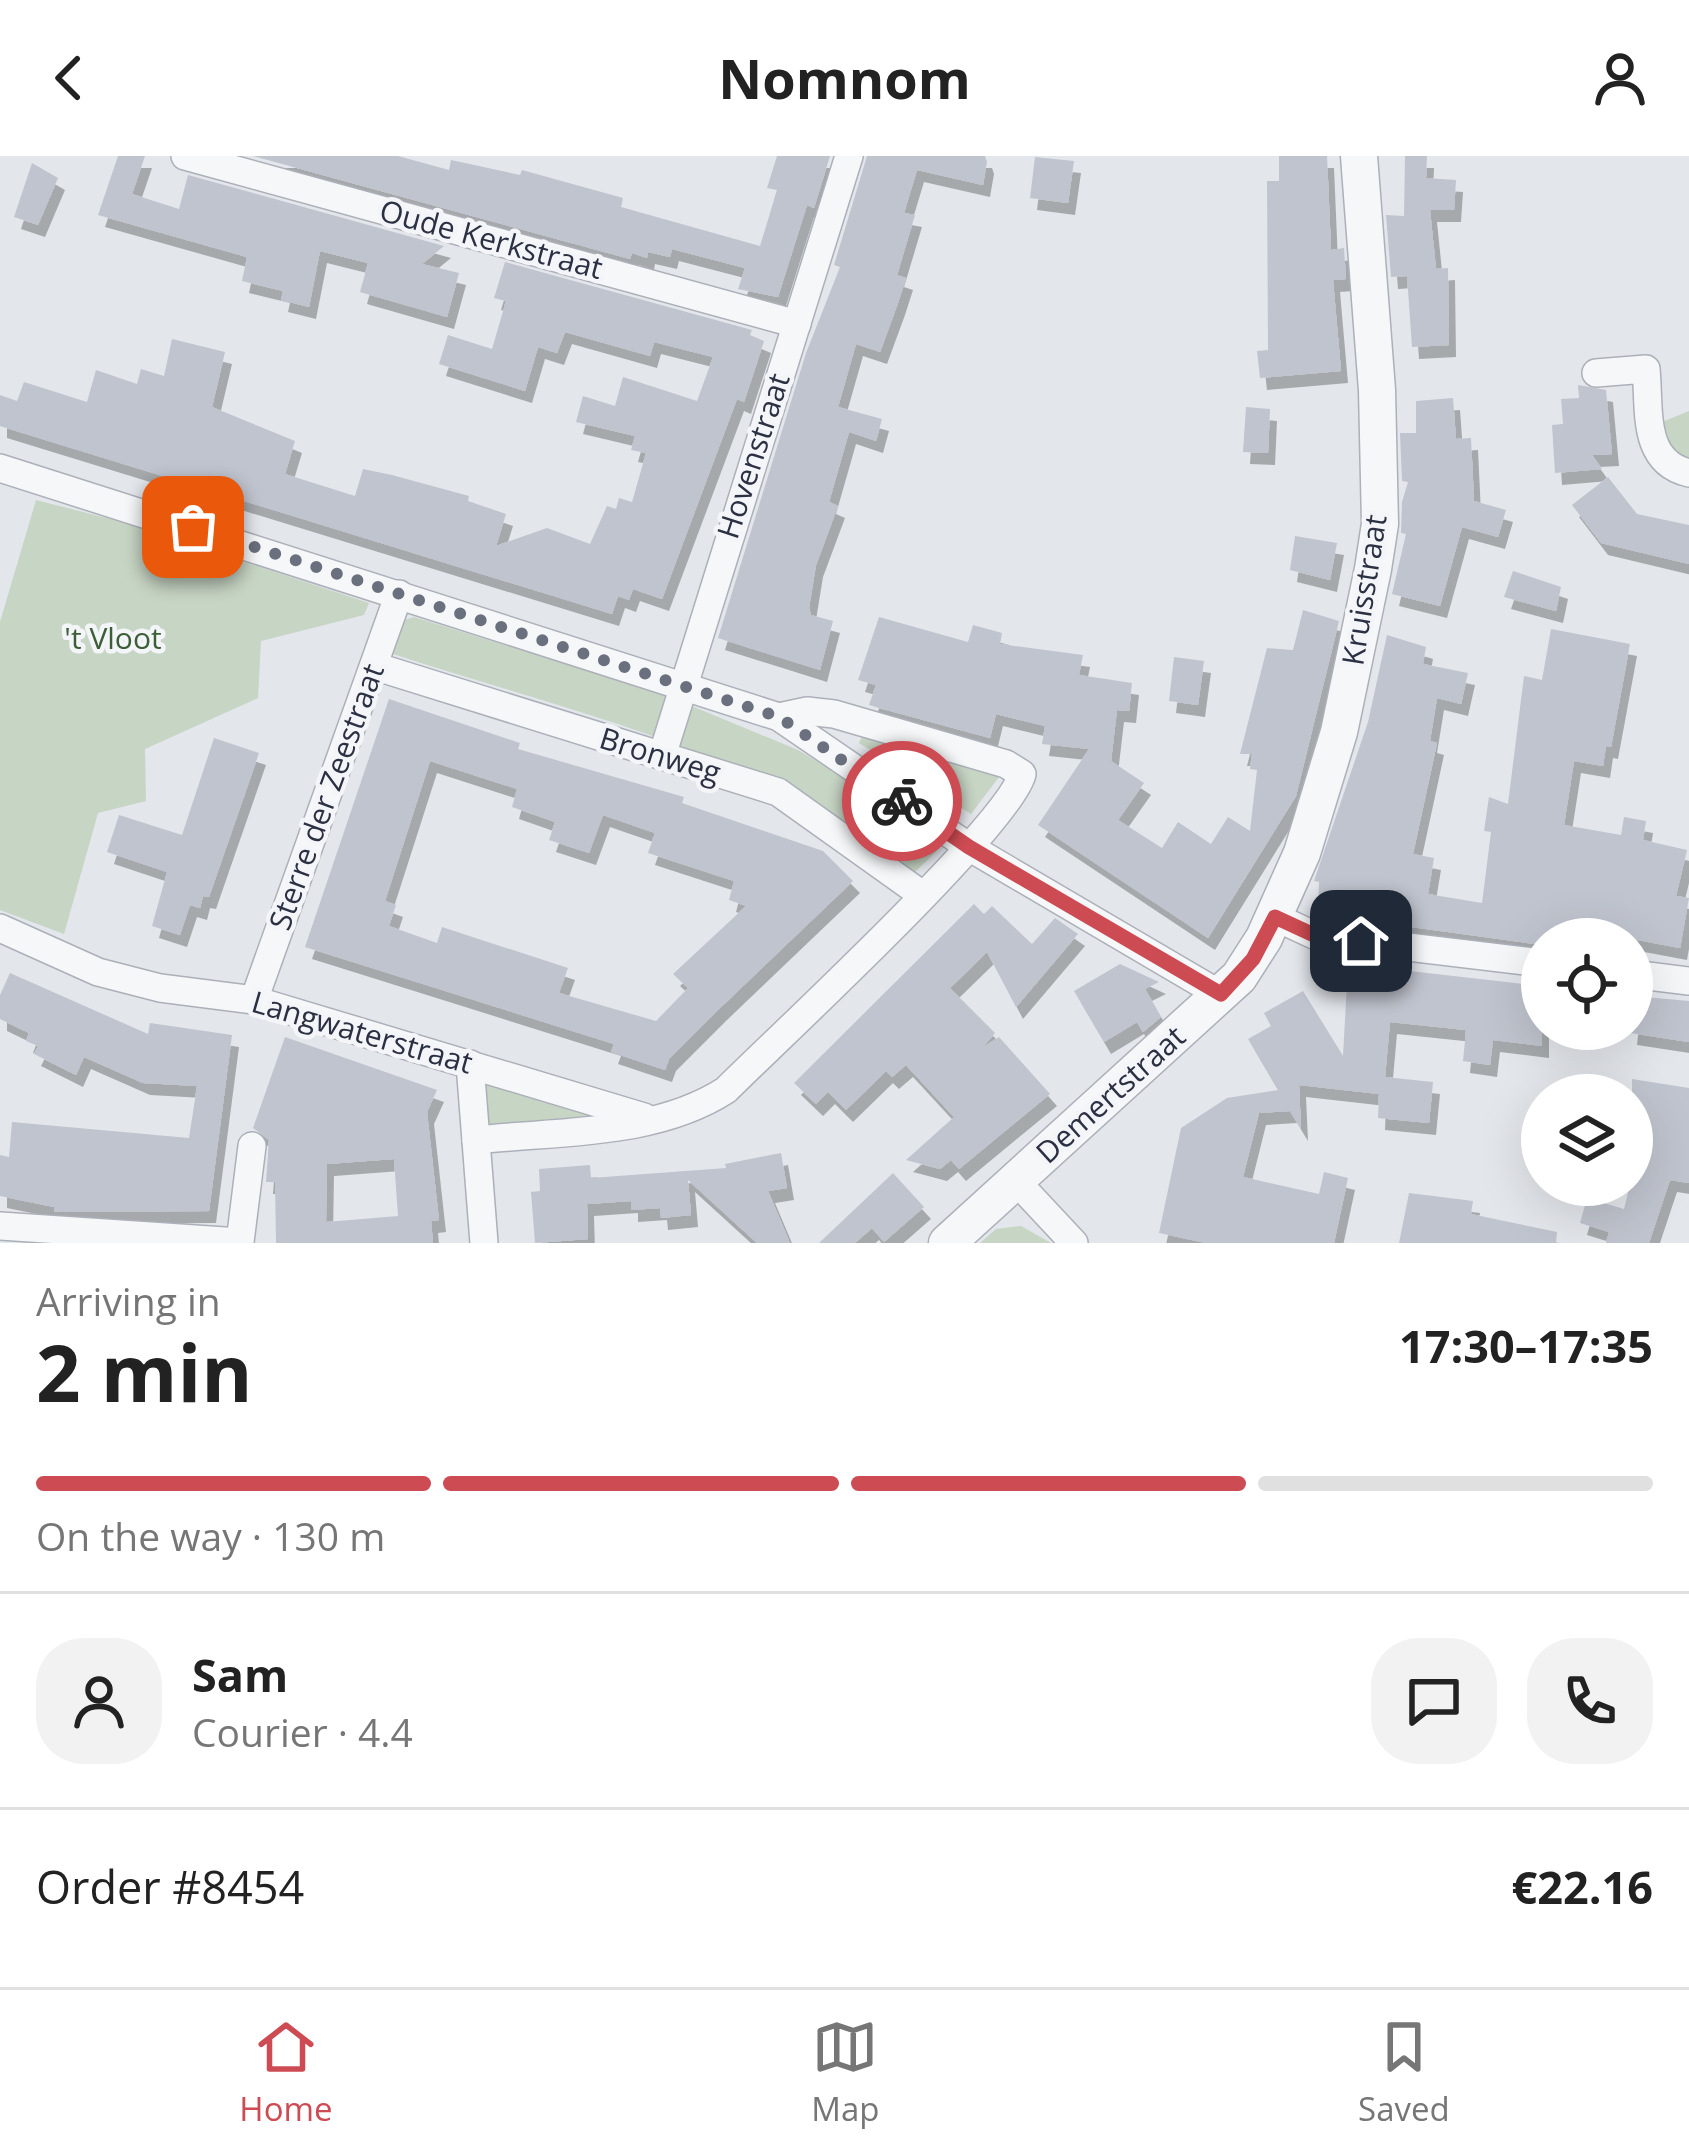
<!DOCTYPE html>
<html lang="en">
<head>
<meta charset="utf-8">
<style>
	body { margin:0; font-family:"Open Sans",sans-serif; background:#f2f2f2; color:#222; height:100vh; display:flex; flex-direction:column; font-size:45px; white-space:nowrap }
	* { box-sizing:border-box; margin:0 }
	p { font-size:39px; color:#767676 }
	.icon { flex:none; width:66px; height:66px; fill:none; stroke:currentColor; stroke-width:2; stroke-linecap:round; stroke-linejoin:round }
	.map { position:relative; height:1087px; overflow:hidden }
	.panel { display:flex; flex-direction:column; background:#fff; flex:1 }
	.panel>* { flex:none }
	.controls { position:absolute; left:1521px; top:762px; display:grid; gap:24px }
	.controls a { display:grid; place-items:center; width:132px; height:132px; border-radius:50%; background:#fff; box-shadow:0 12px 48px #0002; font-size:60px }
	.pin { position:absolute; display:grid; place-items:center; width:102px; height:102px; color:#fff; margin:-51px; border-radius:24px; box-shadow:0 6px 18px #0006 }
	.courier { position:absolute; display:grid; place-items:center; width:120px; height:120px; margin:-60px; border:9px solid #cd4b52; border-radius:50%; background:#fff; color:#222; box-shadow:0 3px 15px #0007 }
	.summary em { font-style:normal; font-weight:700 }
	.summary div { display:flex; flex-direction:column-reverse }
	.summary { display:flex; align-items:center; justify-content:space-between; height:204px; padding:0 36px }
	h1 { font-size:78px; font-weight:700; line-height:90px }
	.bar { display:grid; grid-template-columns:repeat(4,1fr); gap:18px 12px; align-content:center; height:144px; padding:0 36px }
	.bar i { height:15px; border-radius:9px; background:#e0e0e0 }
	.bar .on { background:#cd4b52 }
	.bar p { grid-column:span 4 }
	.line { display:flex; align-items:center; gap:30px; padding:0 36px; border-top:3px solid #e0e0e0 }
	.line div { flex:1 }
	.round { display:grid; place-items:center; flex:none; width:126px; height:126px; border-radius:48px; background:#f2f2f2 }
	header { display:flex; justify-content:space-between; align-items:center; height:156px; padding:0 36px; background:#fff; font-size:54px; font-weight:700 }
	.tab-bar { display:flex; justify-content:space-around; align-items:center; height:168px; border-top:3px solid #e0e0e0; background:#fff; font-size:33px; color:#767676 }
	.tab-bar a { display:grid; justify-items:center; gap:6px }
	.tab-bar .on { color:#cd4b52 }
	.map>svg:first-child { display:block }
</style>
</head>
<body>
<header><svg class="icon" aria-label="back" viewBox="0 0 24 24"><path d="M15 5l-7 7 7 7"/></svg>Nomnom<svg class="icon" aria-label="person" viewBox="0 0 24 24"><circle cx="12" cy="8" r="4"/><path d="M4 21q1-7 8-7t8 7"/></svg></header>
<div class="map">
<svg width="1689" height="1087" viewBox="0 0 1689 1087">
	<defs>
		<filter id="shadow"><feDropShadow dx="7" dy="12" stdDeviation="0" flood-color="#0004"/></filter>
	</defs>
	<rect width="100%" height="100%" fill="#e3e6eb"/>
	<g fill="#c7d5c4">
		<polygon points="1689,255 1689,306 1669,298 1662,266"/>
		<polygon points="36,344 130,368 369,447 364,459 261,485 258,542 145,593 146,645 98,657 64,778 0,754 0,466"/>
		<path d="M414 461 665 539 798 594 940 678V692L913 718C772 597 561 554 387 496L404 464Z"/>
		<polygon points="863,579 996,614 999,621 971,658 859,587"/>
		<polygon points="476,914 640,963 480,978"/>
		<polygon points="1021,1070 1051,1087 980,1087 996,1073"/>
	</g>
	<g fill="#c0c4ce" fill-rule="evenodd" filter="url(#shadow)">
		<polygon points="118,0 145,0 132,38 179,53 188,19 444,90 422,108 459,117 447,161 360,136 368,107 320,95 309,151 281,144 283,135 242,125 247,101 98,59"/>
		<polygon points="253,0 398,0 449,14 451,4 520,19 522,14 623,42 621,51 760,90 777,34 767,32 777,0 830,0 814,52 807,49 778,141 738,133 745,112 672,93 670,101 648,96 647,102 632,97 630,103"/>
		<polygon points="867,0 985,0 987,6 983,29 917,14 904,57 915,59 897,119 906,122 898,147 880,196 856,188 838,251 882,263 876,285 849,276 829,346 838,350 816,409 809,452 811,459 833,465 820,514 718,482 806,197 840,111 834,109"/>
		<polygon points="1279,0 1327,0 1331,94 1344,92 1346,123 1333,124 1341,215 1260,222 1257,195 1268,194 1267,25 1279,25"/>
		<polygon points="1405,0 1427,0 1426,22 1456,24 1454,54 1430,54 1436,113 1448,112 1449,189 1412,191 1407,120 1391,121 1386,59 1404,60"/>
		<polygon points="1035,1 1074,5 1068,47 1030,42"/>
		<polygon points="32,7 58,22 38,69 14,61"/>
		<polygon points="505,106 752,174 750,179 764,185 744,246 737,243 662,443 633,433 629,444 618,440 612,458 0,270 0,239 17,245 24,226 87,246 96,214 137,228 141,213 164,220 172,183 225,196 212,251 295,285 285,318 355,340 363,313 392,319 469,340 468,345 506,358 496,390 547,372 590,388 607,350 616,353 619,342 632,346 646,297 631,294 635,280 576,266 583,240 615,250 623,221 697,245 713,201 654,186 650,200 565,176 557,197 538,191 525,235 439,208 448,179 492,193 506,145 494,142"/>
		<polygon points="1578,229 1606,234 1612,298 1592,299 1602,313 1555,317 1552,269 1563,268 1561,243 1579,242"/>
		<polygon points="1453,242 1456,283 1471,282 1474,345 1506,354 1498,381 1462,371 1440,450 1392,438 1406,378 1401,377 1402,346 1408,326 1402,325 1400,277 1416,277 1416,245"/>
		<polygon points="1246,251 1270,253 1268,297 1243,296"/>
		<polygon points="1608,321 1637,358 1689,369 1689,408 1601,387 1572,349"/>
		<polygon points="1295,380 1337,387 1330,424 1290,414"/>
		<polygon points="1513,415 1561,431 1556,455 1504,441"/>
		<polygon points="1303,454 1339,465 1296,640 1208,782 1038,669 1089,593 1042,588 1045,570 996,558 990,582 879,552 869,549 876,529 858,524 879,461 968,486 973,469 1002,477 1000,488 1083,499 1079,519 1132,527 1129,555 1117,554 1111,605 1144,627 1118,664 1162,692 1178,666 1211,688 1228,661 1250,675 1257,614 1250,613 1252,598 1240,598 1267,492 1293,494"/>
		<polygon points="1551,473 1630,488 1611,591 1606,590 1603,610 1574,605 1564,669 1621,679 1624,661 1646,665 1643,684 1687,694 1676,740 1689,742 1680,792 1632,783 1542,783 1542,789 1375,766 1318,749 1319,726 1314,725 1368,566 1387,479 1426,491 1423,508 1468,517 1461,548 1437,542 1430,585 1437,587 1413,698 1434,702 1428,738 1482,747 1491,676 1484,675 1489,641 1508,648 1524,520 1542,524"/>
		<polygon points="1174,501 1204,505 1198,549 1169,545"/>
		<path d="M389 543 520 587 518 593 684 641 682 647 823 695 853 725 720 852 669 903 665 914 611 896 614 888 305 791ZM430 605 517 633 512 651 555 666 549 684 589 697 603 659 655 677 648 697 734 725 729 744 746 750 673 818 688 832 656 865 559 837 568 812 442 771 437 787 389 770 396 749 385 745Z"/>
		<polygon points="214,582 259,597 209,741 203,740 200,752 190,749 180,779 152,770 167,716 107,696 119,659 182,679"/>
		<polygon points="974,748 984,758 992,750 1032,788 1055,762 1078,778 1016,851 987,796 950,832 995,877 982,892 999,881 1050,938 959,1013 951,1004 940,1013 906,1004 954,961 906,909 892,921 886,915 846,954 828,936 816,948 794,927"/>
		<polygon points="1120,808 1159,826 1145,833 1161,861 1143,876 1137,866 1104,886 1074,835"/>
		<polygon points="1348,808 1542,830 1542,890 1493,884 1490,909 1463,905 1466,874 1390,866 1385,921 1433,926 1429,967 1378,962 1379,938 1299,929 1301,973 1290,955 1259,957 1243,1021 1319,1038 1324,1016 1348,1022 1334,1087 1206,1087 1159,1077 1181,972 1227,942 1278,934 1248,883 1271,870 1264,857 1303,835 1343,900"/>
		<polygon points="10,817 148,878 150,867 232,879 209,1055 54,1056 54,1051 0,1040 0,999 9,1001 12,966 189,982 197,930 143,927 84,901 76,919 34,898 38,890 26,885 29,877 0,863 0,839"/>
		<polygon points="1634,840 1689,845 1689,886 1630,877"/>
		<path d="M285 881 437 934 427 956 439 1064 431 1065 433 1087H276L275 1026H266L269 984 253 972ZM394 1003 398 1060 326 1066 327 1008Z"/>
		<polygon points="1632,923 1689,932 1689,1027 1670,1024 1649,1087 1606,1087 1609,1076 1580,1067 1587,1042 1624,1053 1642,979 1632,978"/>
		<polygon points="781,997 787,1032 768,1035 790,1087 757,1087 688,1024 691,1059 661,1062 660,1052 631,1054 631,1045 587,1048 588,1083 535,1087 531,1036 540,1035 539,1013 590,1009 591,1022 726,1012 725,1008"/>
		<polygon points="893,1017 924,1051 884,1086 872,1072 855,1087 819,1087"/>
		<polygon points="1409,1037 1473,1045 1471,1058 1557,1076 1556,1087 1399,1087"/>
	</g>
	<g fill="none" stroke-linecap="round" stroke-linejoin="round">
		<defs>
			<g id="minor">
				<polyline points="185,0 797,168"/>
				<path d="M1596 217 1646 213C1650 253 1641 306 1689 317"/>
				<polyline points="0,312 779,561 969,691 1221,839"/>
				<polyline points="374,510 778,636 921,738"/>
				<polyline points="662,600 849,0"/>
				<polyline points="1275,761 1316,780 1542,807"/>
				<polyline points="0,772 98,816 160,832 254,844 644,961"/>
				<polyline points="1632,818 1689,825"/>
				<polyline points="254,844 399,438"/>
				<polyline points="470,908 484,1087"/>
				<path d="M476 984C558 975 655 980 726 934 777 883 1010 668 1022 618L1006 608 834 558 807 555 779 561"/>
				<polyline points="1016,1025 1074,1087"/>
				<polyline points="0,1070 240,1086 252,990"/>
			</g>
			<polyline id="tertiary" points="947,1087 1239,821 1264,782 1302,697 1339,576 1373,413 1380,368 1377,234 1359,0"/>
		</defs>
		<use href="#minor" stroke="#acb0b9" stroke-width="30"/>
		<use href="#tertiary" stroke="#acb0b9" stroke-width="39"/>
		<use href="#minor" stroke="#f6f7f9" stroke-width="27"/>
		<use href="#tertiary" stroke="#f6f7f9" stroke-width="36"/>
	</g>
	<g fill="none" stroke-linecap="round" stroke-linejoin="round">
		<polyline stroke="#6b707e" stroke-width="12" stroke-dasharray="0 21.6" points="193,371 779,561 902,645"/>
		<polyline stroke="#cd4b52" stroke-width="15" points="902,645 969,691 1221,838 1253,803 1275,761 1316,780 1361,785"/>
	</g>
	<g text-anchor="middle" stroke-width="9" stroke-linejoin="round" paint-order="stroke">
		<g font-size="30" fill="#2b3143" stroke="#f3f5f8">
			<text transform="translate(491 84) rotate(15)" y="10">Oude Kerkstraat</text>
			<text transform="translate(754 300) rotate(-72)" y="10">Hovenstraat</text>
			<text transform="translate(1365 434) rotate(-81)" y="10">Kruisstraat</text>
			<text transform="translate(660 600) rotate(17)" y="10">Bronweg</text>
			<text transform="translate(327 641) rotate(-70)" y="10">Sterre der Zeestraat</text>
			<text transform="translate(362 877) rotate(16)" y="10">Langwaterstraat</text>
			<text transform="translate(1111 939) rotate(-42)" y="10">Demertstraat</text>
		</g>
		<g font-size="30" fill="#3c5f38" stroke="#f3f5f8">
			<text x="113" y="493">'t Vloot</text>
		</g>
	</g>
</svg>
<div class="controls">
<a><svg class="icon" aria-label="locate" viewBox="0 0 24 24"><circle cx="12" cy="12" r="6"/><path d="M12 2v4M12 18v4M2 12h4M18 12h4"/></svg></a>
<a><svg class="icon" aria-label="layers" viewBox="0 0 24 24"><path d="M12 4l9 5-9 5-9-5zM3 14l9 5 9-5"/></svg></a>
</div>
<div class="pin" style="left:193px;top:371px;background:#ea580c"><svg class="icon" aria-label="bag" viewBox="0 0 24 24"><path d="M5 8h14l-1 12H6zM9 8a3 3 0 0 1 6 0"/></svg></div>
<div class="pin" style="left:1361px;top:785px;background:#1f2937"><svg class="icon" aria-label="home" viewBox="0 0 24 24"><path d="M3 11l9-7 9 7M6 9v11h12V9"/></svg></div>
<div class="courier" style="left:902px;top:645px"><svg class="icon" aria-label="bike" viewBox="0 0 24 24"><circle cx="6" cy="16" r="4"/><circle cx="18" cy="16" r="4"/><path d="M6 16l4-8h5l3 8M10 8l3 8H6M13 5h3"/></svg></div>
</div>
<section class="panel">
<div class="summary"><div><h1>2 min</h1><p>Arriving in</p></div><em>17:30–17:35</em></div>
<div class="bar"><i class="on"></i><i class="on"></i><i class="on"></i><i></i><p>On the way · 130 m</p></div>
<div class="line" style="height:216px"><a class="round"><svg class="icon" aria-label="person" viewBox="0 0 24 24"><circle cx="12" cy="8" r="4"/><path d="M4 21q1-7 8-7t8 7"/></svg></a><div><b>Sam</b><p>Courier · 4.4</p></div><a class="round"><svg class="icon" aria-label="chat" viewBox="0 0 24 24"><path d="M4 5h16v11H9l-5 4z"/></svg></a><a class="round"><svg class="icon" aria-label="phone" viewBox="0 0 24 24"><path d="M5 4h4l2 5-3 2q2 4 5 5l2-3 5 2v4C11 20 4 13 5 4z"/></svg></a></div>
<div class="line" style="height:156px"><div>Order #8454</div><b>€22.16</b></div>
</section>
<nav class="tab-bar">
<a class="on"><svg class="icon" aria-label="home" viewBox="0 0 24 24"><path d="M3 11l9-7 9 7M6 9v11h12V9"/></svg>Home</a>
<a><svg class="icon" aria-label="map" viewBox="0 0 24 24"><path d="M3 6l6-2 6 2 6-2v14l-6 2-6-2-6 2zM9 4v14M15 6v14"/></svg>Map</a>
<a><svg class="icon" aria-label="saved" viewBox="0 0 24 24"><path d="M7 4h10v16l-5-4-5 4z"/></svg>Saved</a>
</nav>
</body>
</html>
